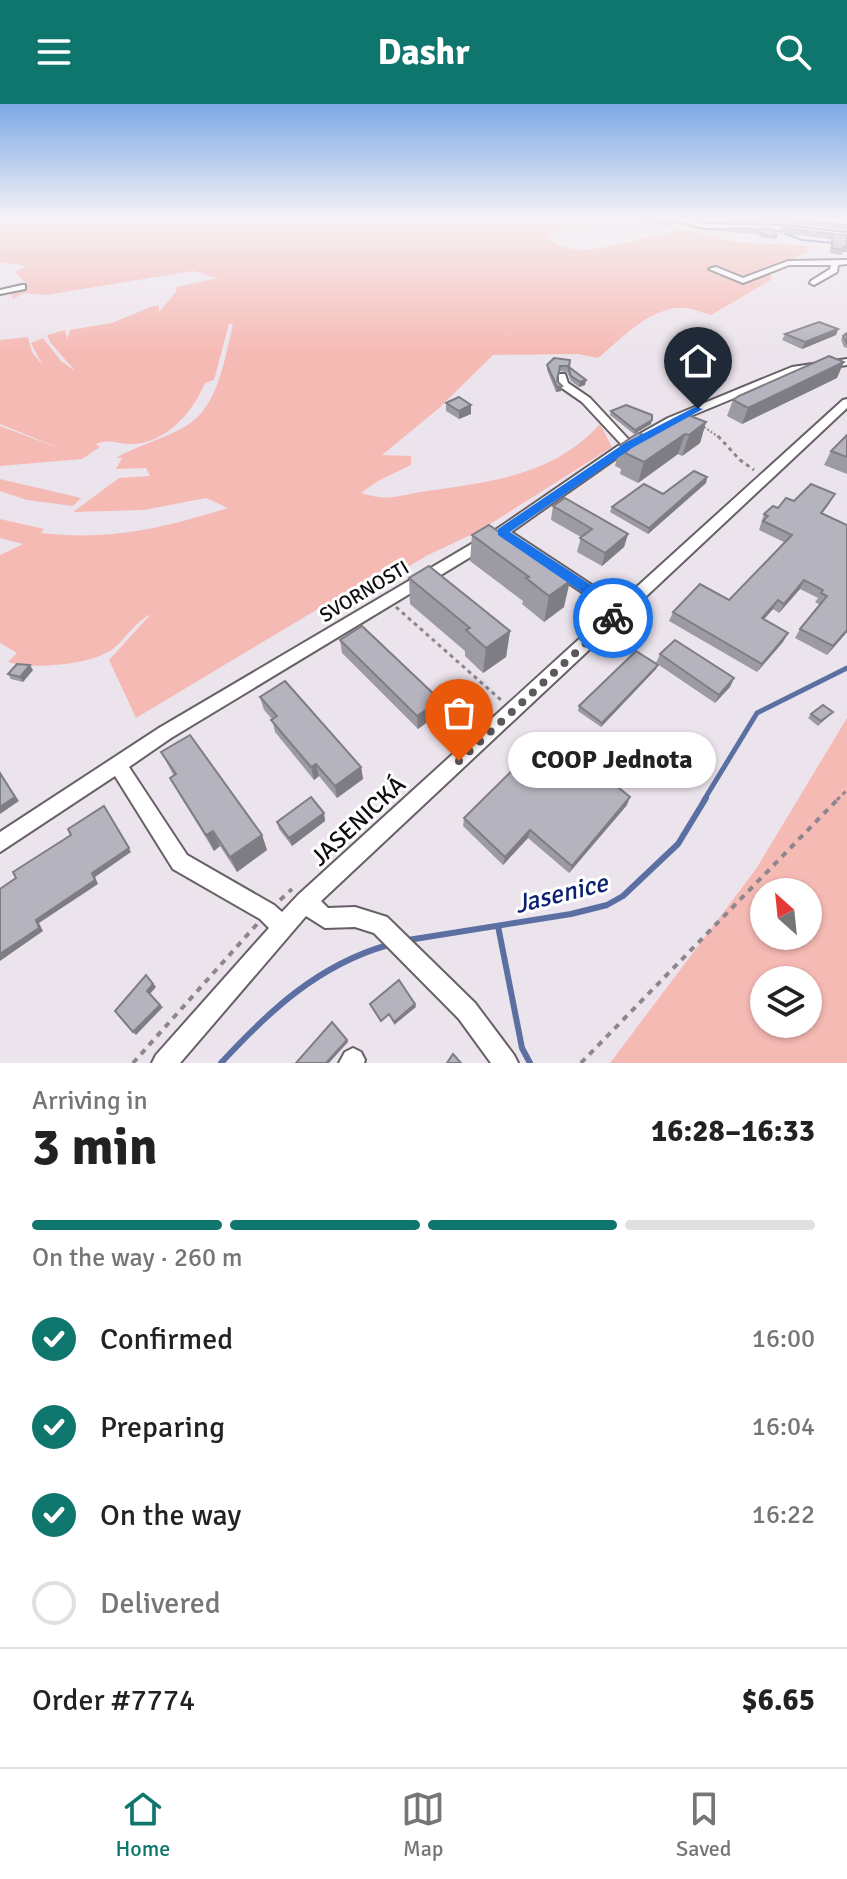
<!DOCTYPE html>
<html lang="en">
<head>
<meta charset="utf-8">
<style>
	body { margin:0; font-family:Signika,sans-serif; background:#f2f2f2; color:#222; height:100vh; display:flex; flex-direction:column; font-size:30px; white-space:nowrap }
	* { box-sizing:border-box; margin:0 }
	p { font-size:26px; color:#767676 }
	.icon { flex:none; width:44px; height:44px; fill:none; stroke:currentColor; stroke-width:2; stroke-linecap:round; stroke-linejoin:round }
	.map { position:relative; height:959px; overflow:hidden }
	.drawer { display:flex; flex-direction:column; background:#fff; flex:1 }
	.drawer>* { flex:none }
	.needle { width:52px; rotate:333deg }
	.fabs { position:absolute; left:750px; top:774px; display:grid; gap:16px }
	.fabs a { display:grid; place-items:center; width:72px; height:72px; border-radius:50%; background:#fff; box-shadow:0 2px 6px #0004; font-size:40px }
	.pin { position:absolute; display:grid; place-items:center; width:68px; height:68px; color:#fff; margin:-82px -34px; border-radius:50% 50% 50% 0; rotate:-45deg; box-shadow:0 0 8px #0007 }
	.pin .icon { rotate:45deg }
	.courier { position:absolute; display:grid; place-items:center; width:80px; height:80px; margin:-40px; border:6px solid #1a73e8; border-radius:50%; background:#fff; color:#222; box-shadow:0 2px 10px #0007 }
	.bubble { position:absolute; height:56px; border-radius:28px; background:#fff; box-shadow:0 2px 6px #0004; font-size:26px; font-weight:700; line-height:56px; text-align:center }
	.headline em { font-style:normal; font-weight:700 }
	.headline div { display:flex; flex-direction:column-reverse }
	.headline { display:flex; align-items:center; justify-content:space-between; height:136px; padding:0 32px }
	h1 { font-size:52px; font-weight:700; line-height:60px }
	.bar { display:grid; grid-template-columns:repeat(4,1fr); gap:12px 8px; align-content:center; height:96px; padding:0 32px }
	.bar i { height:10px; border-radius:6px; background:#e0e0e0 }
	.bar .on { background:#0f766e }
	.bar p { grid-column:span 4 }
	.line { display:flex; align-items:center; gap:20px; padding:0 32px; border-top:2px solid #e0e0e0 }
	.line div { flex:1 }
	ol { padding:0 32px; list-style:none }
	li { display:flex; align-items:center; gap:24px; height:88px }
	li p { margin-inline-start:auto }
	li .icon { padding:8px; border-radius:50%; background:#0f766e; color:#fff; stroke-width:4 }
	li:last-child { color:#767676 }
	li i { width:44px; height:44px; border:4px solid #e0e0e0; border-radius:50% }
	header { display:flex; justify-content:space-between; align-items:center; height:104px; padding:0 32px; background:#0f766e; color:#fff; font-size:36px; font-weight:700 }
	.menu { display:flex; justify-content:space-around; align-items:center; height:112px; border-top:2px solid #e0e0e0; background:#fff; font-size:22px; color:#767676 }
	.menu a { display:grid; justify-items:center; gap:4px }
	.menu .on { color:#0f766e }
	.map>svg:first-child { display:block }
</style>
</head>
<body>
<header><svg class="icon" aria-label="menu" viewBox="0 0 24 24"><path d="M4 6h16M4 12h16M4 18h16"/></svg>Dashr<svg class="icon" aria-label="search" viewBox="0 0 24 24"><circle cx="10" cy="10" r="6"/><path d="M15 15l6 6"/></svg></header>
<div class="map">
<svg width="847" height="959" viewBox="0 0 847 959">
	<rect width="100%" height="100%" fill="#ece4ec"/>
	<g fill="#f6bab5" fill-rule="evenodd">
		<path d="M0 115H582L587 119 549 131 550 136C580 161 647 129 682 126 700 124 712 134 729 137 755 140 783 140 809 142V147L771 164V176L711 211C703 209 695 205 687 204 651 201 623 234 598 254L578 250 493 251 438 305 382 351 411 352V361L378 377 361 389C391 398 398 391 427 387 491 378 554 371 600 320L612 343 479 427 428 451 362 490H343L136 614 109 556 151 510C135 518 128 532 114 544 93 561 33 566 8 558L17 549 0 539V451L23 440 0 434V415L44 425 41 429C111 437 162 424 228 404L206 394 144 406 73 408 119 374 150 372 146 364 116 365 122 354H116C138 341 170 333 189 320 219 300 225 253 233 220H229L214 276 205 279C193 309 163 342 128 340 114 339 109 335 96 340L100 343 82 355 0 362V322L64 346 0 320V236L28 233 32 248 43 262 31 239 43 234 61 257 75 267 50 238 47 231 65 226 67 235 70 226 112 219 153 202H159V208L176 188V183L218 174 193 167 46 191 25 189 13 195 10 188 28 182 15 168 26 162 0 158Z"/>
		<polygon points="0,375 81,394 73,402 27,396 0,387"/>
		<path d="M847 614V959H610L756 765ZM764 788H808V832H764ZM764 876H808V920H764Z"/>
	</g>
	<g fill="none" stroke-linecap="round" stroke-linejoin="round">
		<g stroke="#5b6fa3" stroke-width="2">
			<polyline points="684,115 713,120"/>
			<polyline points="773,125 802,136 834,139"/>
		</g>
		<polyline stroke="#5b6fa3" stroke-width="5" points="704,696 757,609 847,564"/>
		<g stroke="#5b6fa3" stroke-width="6">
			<polyline points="498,822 522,944 530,959"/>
			<polyline points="408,836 571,810 607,801 623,792 678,740 706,694"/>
			<path d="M221 959C269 907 318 861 388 841"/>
		</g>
		<defs>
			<g id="minor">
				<polygon points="669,115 682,115 704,120 781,122 847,129 847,133 781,126 704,124"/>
				<polygon points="847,156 847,160 838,161 837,168 814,181 810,179 811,177 830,165 831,161 789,161 743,179 709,165 716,163 743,174 788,157"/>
				<polygon points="22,181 25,181 25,185 0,190 0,186"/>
				<path d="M847 255V261L797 268 676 318 632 343 511 428 619 499 843 296 847 295V304L321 797 328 804 355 803 387 813 475 899 514 951 518 959H491L459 915 374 829 355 823 325 824 306 812 180 959H152L156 951 269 824 260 815 173 765 115 672 0 748V728L159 624 497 425 621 340 582 298 559 282V270H565L568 279 590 294 629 336 668 314 792 263ZM502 434 610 507 298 791 282 808 274 801 187 751 129 663 171 634Z"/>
				<polygon points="353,944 361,948 365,956 364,959 339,959 345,948"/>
			</g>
		</defs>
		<use href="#minor" stroke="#676067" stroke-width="4"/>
		<polyline stroke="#8d878d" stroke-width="2" stroke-dasharray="2 2" stroke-linecap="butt" points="704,323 720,334"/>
		<g stroke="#8d878d" stroke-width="3" stroke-dasharray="4 4" stroke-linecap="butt">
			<polyline points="718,332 740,356 754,366"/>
			<polyline points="396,503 501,596"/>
			<polyline points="837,696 847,686"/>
		</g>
		<g stroke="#8d878d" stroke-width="4" stroke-dasharray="6 6" stroke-linecap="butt">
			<polyline points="280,796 292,785"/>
			<polyline points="133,959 258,819"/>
			<polyline points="581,959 839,694"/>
		</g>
		<use href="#minor" fill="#fff" fill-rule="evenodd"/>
	</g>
	<g fill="#9c9aa3">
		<polygon points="636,115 675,115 674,119 666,123"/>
		<polygon points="729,115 804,115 804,116 847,121 847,126 781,119 729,118"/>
		<polygon points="728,124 774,125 777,132 776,135 762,134 757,130 727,128"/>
		<polygon points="781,124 847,131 847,148 843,148 842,151 830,149 831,135 779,129"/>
		<polygon points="838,225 836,231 802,245 782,236 785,230"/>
		<polygon points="847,229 847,244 844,243 841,236 843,232"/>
		<polygon points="554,254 569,263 586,276 585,281 579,283 571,277 567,268 559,267 557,277 562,282 561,287 556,288 547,266 547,261"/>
		<polygon points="837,274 742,320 727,312 733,296"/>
		<polygon points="446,299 471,310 459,315 446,307"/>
		<polygon points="611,307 651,320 634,330 610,311"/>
		<polygon points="706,318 700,339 682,352 678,350 638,379 620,370 621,365 615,362 620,341"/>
		<polygon points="847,331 847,370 824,361 831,347"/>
		<polygon points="707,373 706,379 648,430 610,408 612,403 663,390"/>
		<polygon points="794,397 830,399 822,410 847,421 847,528 827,551 795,534 800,525 820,501 815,498 818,494 800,485 779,509 773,505 764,515 783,538 757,568 669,517 673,508 729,496 784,438 759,426 764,410"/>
		<polygon points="553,402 628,430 624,443 602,462 577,448 581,433 551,416"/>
		<polygon points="489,421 564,503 544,518 522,500 523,497 470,457 472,431"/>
		<polygon points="409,474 510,527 506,553 483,569 465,552 465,547 410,500"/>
		<polygon points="340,536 440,596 440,609 418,625 342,549"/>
		<polygon points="660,550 734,574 730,583 715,599 656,559"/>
		<polygon points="656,565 601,623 578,607 579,602"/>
		<polygon points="33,566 23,578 11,575 8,570"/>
		<polygon points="260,593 361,663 363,675 337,694 319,672 314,676 275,628 272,615 264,606"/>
		<polygon points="811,610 829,612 818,622 808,614"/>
		<polygon points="161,648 262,731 267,746 237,768 220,742 214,747 179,690 170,674 174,672"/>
		<polygon points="627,701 569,769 528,734 503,761 463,722 464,714"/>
		<polygon points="324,709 325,717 292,742 279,725 277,718"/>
	</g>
	<g fill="#7f7d84">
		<polygon points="675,115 674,119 666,123 667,119"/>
		<polygon points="838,225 836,231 802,245 805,238"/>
		<polygon points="844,258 837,274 742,320 748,304"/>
		<polygon points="586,276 585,281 579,283 580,278"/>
		<polygon points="562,282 561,287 556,288 557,283"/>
		<polygon points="471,301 471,310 459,315 459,307"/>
		<polygon points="652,316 651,320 634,330 635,326"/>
		<polygon points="706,318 700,339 682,352 689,331"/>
		<polygon points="685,330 678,350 638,379 644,358"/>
		<polygon points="707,373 706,379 648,430 649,424"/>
		<polygon points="628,430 624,443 602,462 605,449"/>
		<polygon points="804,476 800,485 779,509 784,500"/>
		<polygon points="570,477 564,503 544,518 549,492"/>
		<polygon points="778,496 773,505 757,523 762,514"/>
		<polygon points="847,526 847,528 827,551 833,542"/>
		<polygon points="510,527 506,553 483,569 486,544"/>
		<polygon points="788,529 783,538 757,568 762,560"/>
		<polygon points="30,561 33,566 23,578 20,573"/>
		<polygon points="658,561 656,565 601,623 602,619"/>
		<polygon points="734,574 730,583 715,599 719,591"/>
		<polygon points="440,596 440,609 418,625 417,612"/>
		<polygon points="316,660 319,672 314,676 311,663"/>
		<polygon points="361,663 363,675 337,694 335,682"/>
		<polygon points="0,669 19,697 0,710"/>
		<polygon points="630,693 627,701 569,769 572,762"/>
		<polygon points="104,702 131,748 95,773 98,780 39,819 43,827 0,857 0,850 36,816"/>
		<polygon points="324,709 325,717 292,742 289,734"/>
		<polygon points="530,726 528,734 503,761 505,753"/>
		<polygon points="213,727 220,742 214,747 206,731"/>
		<polygon points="262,731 267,746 237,768 230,753"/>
		<polygon points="149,874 156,883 150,890 147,887"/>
		<polygon points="415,900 416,903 394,921 394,918"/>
		<polygon points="160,901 163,903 136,931 133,928"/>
		<polygon points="347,936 348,938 329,959 326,959"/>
	</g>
	<g fill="#b5b3bd" stroke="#7f7d84" stroke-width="2">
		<polygon points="654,115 675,115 667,119"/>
		<polygon points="787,115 804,115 804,116 847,121"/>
		<polygon points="728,124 774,125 777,132 763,131 758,126"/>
		<polygon points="781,124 847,131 847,144 844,143 844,146 832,144 832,130"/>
		<polygon points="819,218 838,225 805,238 785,230"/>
		<polygon points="847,229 847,239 843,232"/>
		<polygon points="829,252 844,258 748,304 733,296 739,292"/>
		<polygon points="554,254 570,256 569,263 586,276 580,278 571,272 568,262 560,262 557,277 562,282 557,283 547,261"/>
		<polygon points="459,293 471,301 459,307 446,299"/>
		<polygon points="626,301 652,311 652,316 635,326 611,307"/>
		<polygon points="688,311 706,318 689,331 685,330 644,358 625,349 629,345 620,341 638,329 650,333"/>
		<polygon points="847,331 847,353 831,347"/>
		<polygon points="694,367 707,373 649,424 612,403 644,380 663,390"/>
		<polygon points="811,380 835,390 821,409 847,421 847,526 833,542 800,525 827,492 821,489 823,486 804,476 784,500 778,496 762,514 788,529 762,560 673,508 700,480 729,496 792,431 763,417 768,412 764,410 773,402 778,404 786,394 794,397"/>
		<polygon points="565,394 628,430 605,449 580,434 592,425 553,402"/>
		<polygon points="489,421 570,477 549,492 526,474 529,473 472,431"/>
		<polygon points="429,462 510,527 486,544 466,526 470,524 409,474"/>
		<polygon points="362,522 440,596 417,612 340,536"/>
		<polygon points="675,536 734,574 719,591 660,550"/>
		<polygon points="636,547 658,561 602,619 579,602"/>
		<polygon points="17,560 30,561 20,573 8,570"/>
		<polygon points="285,577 361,663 335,682 316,660 311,663 271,616 277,612 260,593"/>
		<polygon points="823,601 833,608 821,617 811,610"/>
		<polygon points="550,629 630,693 572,762 530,726 505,753 464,714"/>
		<polygon points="190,631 262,731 230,753 213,727 206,731 170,674 176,670 161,648"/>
		<polygon points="0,669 15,693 0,703"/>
		<polygon points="311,693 324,709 289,734 277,718"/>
		<polygon points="104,702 129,744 92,769 95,776 36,816 39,824 0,850 0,785 16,774 13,768 71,731 68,725"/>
		<polygon points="146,871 153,880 147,887 160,901 133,928 115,907"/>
		<polygon points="399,876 415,900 394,918 389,910 381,917 370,900"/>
		<polygon points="332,918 347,936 326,959 296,959"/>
		<polygon points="453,950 461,959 447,959"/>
	</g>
	<linearGradient id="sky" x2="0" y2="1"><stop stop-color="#7daae6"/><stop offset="0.46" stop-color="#f6f3f6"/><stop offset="1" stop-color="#f6f3f6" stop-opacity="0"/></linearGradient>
	<rect width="847" height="249" fill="url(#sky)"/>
	<polygon fill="#1a73e8" points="695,303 703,305 632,344 510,428 625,503 627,507 618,518 608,518 606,514 611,508 498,431 498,425 625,339"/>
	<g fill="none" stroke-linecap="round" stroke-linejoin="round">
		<polyline stroke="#5c585c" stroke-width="8" stroke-dasharray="0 14.4" points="459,657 613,514"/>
	</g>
	<g text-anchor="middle" stroke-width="6" stroke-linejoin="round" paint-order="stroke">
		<g font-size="20" fill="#0f0c0f" stroke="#fff">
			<text transform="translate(364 487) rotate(-31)" y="7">SVORNOSTI</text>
		</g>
		<g font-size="24" fill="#0f0c0f" stroke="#fff">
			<text transform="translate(358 717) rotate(-43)" y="8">JASENICKÁ</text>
		</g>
		<g font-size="26" font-style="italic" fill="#0d2173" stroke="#fff">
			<text transform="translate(561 789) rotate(-14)" y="9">Jasenice</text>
		</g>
	</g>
</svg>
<div class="fabs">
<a><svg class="needle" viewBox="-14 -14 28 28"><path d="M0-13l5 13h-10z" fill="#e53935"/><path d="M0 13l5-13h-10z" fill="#767676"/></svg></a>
<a><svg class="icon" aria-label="layers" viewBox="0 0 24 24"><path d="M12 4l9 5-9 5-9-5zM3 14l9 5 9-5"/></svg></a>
</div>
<div class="pin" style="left:459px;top:657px;background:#ea580c"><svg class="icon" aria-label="bag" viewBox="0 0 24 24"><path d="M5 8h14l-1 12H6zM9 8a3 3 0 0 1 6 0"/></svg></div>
<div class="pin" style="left:698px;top:305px;background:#1f2937"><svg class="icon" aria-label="home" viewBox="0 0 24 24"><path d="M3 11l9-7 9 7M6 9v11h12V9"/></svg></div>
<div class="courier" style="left:613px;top:514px"><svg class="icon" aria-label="bike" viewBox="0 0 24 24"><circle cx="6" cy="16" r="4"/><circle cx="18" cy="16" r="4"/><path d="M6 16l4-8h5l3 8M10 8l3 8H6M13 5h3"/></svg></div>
<div class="bubble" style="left:508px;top:628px;width:208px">COOP Jednota</div>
</div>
<section class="drawer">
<div class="headline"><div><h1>3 min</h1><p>Arriving in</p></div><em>16:28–16:33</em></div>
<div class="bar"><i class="on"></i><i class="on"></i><i class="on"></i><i></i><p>On the way · 260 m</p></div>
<ol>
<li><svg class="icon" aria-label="check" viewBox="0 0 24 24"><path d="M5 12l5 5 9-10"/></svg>Confirmed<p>16:00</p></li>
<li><svg class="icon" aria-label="check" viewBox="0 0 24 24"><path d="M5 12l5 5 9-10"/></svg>Preparing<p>16:04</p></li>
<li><svg class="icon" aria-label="check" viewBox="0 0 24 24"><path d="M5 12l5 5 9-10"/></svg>On the way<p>16:22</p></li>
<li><i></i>Delivered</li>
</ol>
<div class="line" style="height:104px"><div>Order #7774</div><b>$6.65</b></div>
</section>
<nav class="menu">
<a class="on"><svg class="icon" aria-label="home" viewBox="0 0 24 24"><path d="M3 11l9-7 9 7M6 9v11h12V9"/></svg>Home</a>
<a><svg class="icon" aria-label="map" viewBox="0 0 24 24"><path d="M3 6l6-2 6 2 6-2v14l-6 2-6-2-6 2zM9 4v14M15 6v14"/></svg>Map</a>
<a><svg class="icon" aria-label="saved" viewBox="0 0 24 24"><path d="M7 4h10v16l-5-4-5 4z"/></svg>Saved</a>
</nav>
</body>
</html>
